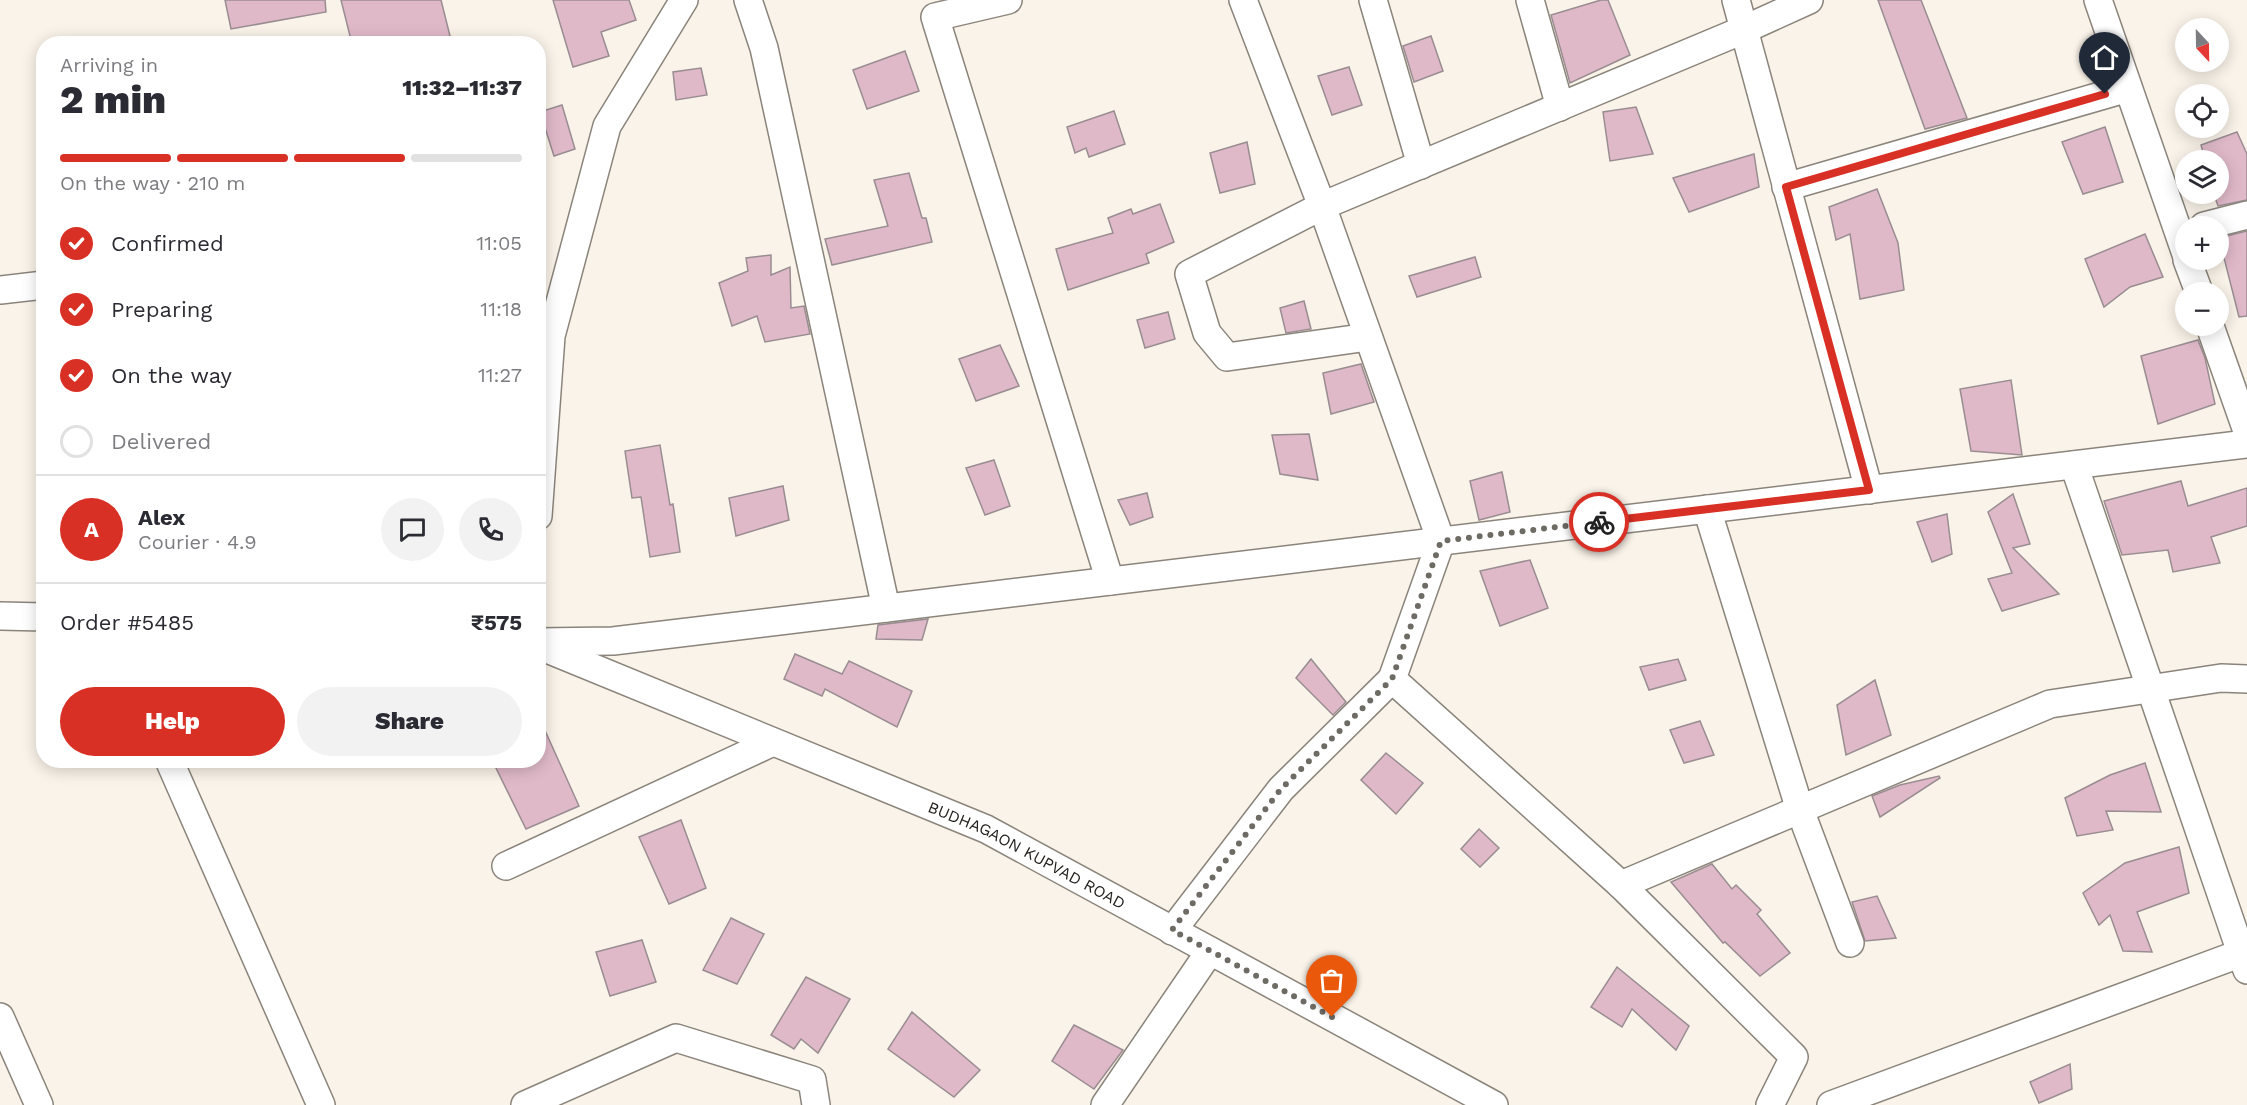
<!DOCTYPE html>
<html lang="en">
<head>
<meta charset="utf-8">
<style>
	body { margin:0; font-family:"Work Sans",sans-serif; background:#f2f2f3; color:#2b2b33; height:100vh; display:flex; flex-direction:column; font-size:22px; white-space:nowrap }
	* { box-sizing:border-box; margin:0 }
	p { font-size:20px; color:#7c7c81 }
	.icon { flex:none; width:33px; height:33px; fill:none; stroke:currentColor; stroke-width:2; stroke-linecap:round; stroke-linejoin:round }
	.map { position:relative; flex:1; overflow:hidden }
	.details { position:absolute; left:36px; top:36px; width:510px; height:732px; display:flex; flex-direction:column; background:#fff; border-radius:24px; box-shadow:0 3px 15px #0003 }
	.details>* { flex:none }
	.needle { width:39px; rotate:158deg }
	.tools { position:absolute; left:2175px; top:18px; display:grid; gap:12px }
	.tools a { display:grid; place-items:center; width:54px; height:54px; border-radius:50%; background:#fff; box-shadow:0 3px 15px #0003; font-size:30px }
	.pin { position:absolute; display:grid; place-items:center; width:51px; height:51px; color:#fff; margin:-62px -26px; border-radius:50% 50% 50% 0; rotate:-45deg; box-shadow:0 0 6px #0007 }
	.pin .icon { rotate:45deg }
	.courier { position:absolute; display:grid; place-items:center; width:60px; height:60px; margin:-30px; border:4px solid #d93025; border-radius:50%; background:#fff; color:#222; box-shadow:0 2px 8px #0007 }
	.summary em { font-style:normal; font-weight:800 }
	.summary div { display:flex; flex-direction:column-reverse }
	.summary { display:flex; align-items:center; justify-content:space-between; height:102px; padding:0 24px }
	h1 { font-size:39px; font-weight:800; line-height:45px }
	.bar { display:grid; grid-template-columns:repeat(4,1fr); gap:9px 6px; align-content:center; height:72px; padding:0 24px }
	.bar i { height:8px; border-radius:4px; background:#e1e1e2 }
	.bar .current { background:#d93025 }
	.bar p { grid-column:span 4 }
	.line { display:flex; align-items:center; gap:15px; padding:0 24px; border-top:2px solid #e1e1e2 }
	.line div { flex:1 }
	.round { display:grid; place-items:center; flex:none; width:63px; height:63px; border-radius:32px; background:#f2f2f3 }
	ol { padding:0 24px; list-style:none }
	li { display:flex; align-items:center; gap:18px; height:66px }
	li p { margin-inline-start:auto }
	li .icon { padding:6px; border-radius:50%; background:#d93025; color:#fff; stroke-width:4 }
	li:last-child { color:#7c7c81 }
	li i { width:33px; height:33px; border:3px solid #e1e1e2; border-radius:50% }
	.primary-button { display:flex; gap:12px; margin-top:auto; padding:12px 24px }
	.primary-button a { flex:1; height:69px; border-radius:36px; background:#d93025; color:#fff; font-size:24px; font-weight:800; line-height:69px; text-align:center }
	.primary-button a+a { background:#f2f2f3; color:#2b2b33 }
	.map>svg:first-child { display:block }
</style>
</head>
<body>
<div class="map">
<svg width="2247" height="1105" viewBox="0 0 2247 1105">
	<rect width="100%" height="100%" fill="#faf3e9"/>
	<g fill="#e0b9c8" stroke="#998d92" stroke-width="1.5">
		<polygon points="225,0 325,0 326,12 231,29"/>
		<polygon points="341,0 441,0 452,44 352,44"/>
		<polygon points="553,0 629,0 636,20 601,32 609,56 573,67"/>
		<polygon points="1601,0 1608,0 1630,55 1570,83 1551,15"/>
		<polygon points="1878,0 1921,0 1967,118 1925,129"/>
		<polygon points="1431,36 1443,71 1414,82 1403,46"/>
		<polygon points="905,51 919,91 867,109 853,70"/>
		<polygon points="1349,67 1362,105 1332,115 1318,76"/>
		<polygon points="701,68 707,95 676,100 673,72"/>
		<polygon points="562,105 575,149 554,156 540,112"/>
		<polygon points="1636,107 1653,154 1610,161 1603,112"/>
		<polygon points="1114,111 1125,144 1089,157 1086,148 1075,153 1067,127"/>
		<polygon points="2105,127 2123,182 2083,194 2062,142"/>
		<polygon points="2237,132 2247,154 2247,200 2218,206 2214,194 2218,194 2218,160 2205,160 2201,145"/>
		<polygon points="1247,142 1255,184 1220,193 1210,153"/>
		<polygon points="1754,154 1759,187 1689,212 1673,178"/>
		<polygon points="909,173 922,218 926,218 932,242 832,265 825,239 888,226 874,180"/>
		<polygon points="1877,189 1898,243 1904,290 1860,299 1850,234 1836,240 1829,207"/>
		<polygon points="1160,204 1174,242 1146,254 1149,263 1068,290 1056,249 1113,233 1108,218 1131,209 1133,214"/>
		<polygon points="2247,231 2247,316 2239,317 2219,238"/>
		<polygon points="2145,234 2163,277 2130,287 2104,307 2085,259"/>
		<polygon points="771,255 771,275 790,267 791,308 804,306 810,334 765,342 757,316 732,326 719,283 748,271 746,258"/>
		<polygon points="1475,257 1481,277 1417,297 1409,276"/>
		<polygon points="1304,301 1311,329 1286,333 1280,308"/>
		<polygon points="1168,312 1175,339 1145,348 1137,320"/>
		<polygon points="2198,340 2205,358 2215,404 2158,424 2141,356"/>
		<polygon points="1000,345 1019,386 976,401 959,359"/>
		<polygon points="1361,364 1374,402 1331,414 1323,373"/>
		<polygon points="2011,380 2022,455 1971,451 1960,389"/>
		<polygon points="1309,434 1318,480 1280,474 1272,435"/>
		<polygon points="660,445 670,505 673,504 680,552 650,557 641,497 632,498 625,451"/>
		<polygon points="994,460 1010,506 985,515 966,468"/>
		<polygon points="1502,472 1510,512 1479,520 1470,481"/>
		<polygon points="2181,481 2188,506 2247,488 2247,526 2211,537 2220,563 2173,572 2168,550 2122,555 2104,501"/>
		<polygon points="783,486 789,520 736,536 729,498"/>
		<polygon points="1147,493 1153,517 1130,525 1118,500"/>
		<polygon points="2013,494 2030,544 2013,548 2059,594 2002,611 1988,579 2012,573 1988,512"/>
		<polygon points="1947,514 1952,554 1932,562 1917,522"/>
		<polygon points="1530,560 1548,608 1500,626 1480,571"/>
		<polygon points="928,619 922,640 876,639 878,625"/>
		<polygon points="795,654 842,674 849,661 912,691 897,727 825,689 822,696 784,679"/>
		<polygon points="1311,659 1346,702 1333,715 1296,678"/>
		<polygon points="1678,659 1686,680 1649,690 1640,667"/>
		<polygon points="1875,680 1891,735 1846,755 1837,705"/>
		<polygon points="538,715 579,806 526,829 492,760 538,760"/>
		<polygon points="1700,721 1714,755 1684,763 1670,730"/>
		<polygon points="1386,753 1423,783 1396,814 1361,780"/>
		<polygon points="2145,763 2161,812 2106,811 2113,830 2077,836 2065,798 2110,775"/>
		<polygon points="1939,776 1940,778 1880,817 1872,796 1900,785"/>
		<polygon points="681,820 706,888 669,904 639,837"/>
		<polygon points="1479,829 1499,848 1480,867 1461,849"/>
		<polygon points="2179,847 2189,893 2137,912 2152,952 2123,951 2110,915 2099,925 2083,893 2125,863"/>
		<polygon points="1712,864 1732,889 1736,885 1761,910 1757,914 1790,953 1760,976 1725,942 1723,943 1671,882"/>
		<polygon points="1877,896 1896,938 1865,941 1852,902"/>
		<polygon points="731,918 764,934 737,984 703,970"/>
		<polygon points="642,940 656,982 610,996 596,952"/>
		<polygon points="1617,967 1689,1026 1676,1050 1632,1009 1622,1027 1591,1007"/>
		<polygon points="806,977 850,999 818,1053 801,1039 794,1049 771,1035"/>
		<polygon points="912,1012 980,1070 954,1097 888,1049"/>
		<polygon points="1074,1025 1123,1050 1094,1089 1052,1061"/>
		<polygon points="2070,1064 2072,1089 2039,1103 2030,1082"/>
	</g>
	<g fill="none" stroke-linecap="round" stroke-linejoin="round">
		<defs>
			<g id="minor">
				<polyline points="748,0 764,48 886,608"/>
				<polyline points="1008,0 935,17 1110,581"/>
				<polyline points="1243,0 1322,206 1189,274 1207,333 1227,357 1368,337"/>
				<polyline points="1373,0 1421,165"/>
				<polyline points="1530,0 1560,107"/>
				<polyline points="1736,0 1869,490"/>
				<polyline points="2098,0 2186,254"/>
				<polyline points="1786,187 2128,88"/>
				<polyline points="2204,226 2247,215"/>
				<polyline points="2187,260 2199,292"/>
				<polyline points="0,290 44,285"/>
				<polyline points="2210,326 2247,431"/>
				<polyline points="2074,465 2247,970"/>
				<polyline points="1707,509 1800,810 1850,943"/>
				<polyline points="538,516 551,336 607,126 684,0"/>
				<polyline points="0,616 44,617"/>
				<polyline points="538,642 613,641 2247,444"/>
				<path id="s1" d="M540 646 986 829 1494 1105"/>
				<polyline points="169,760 321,1105"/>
				<polyline points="506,866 773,742"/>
				<polyline points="1621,885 2050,704 2221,678 2247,679"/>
				<polyline points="1172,931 1281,789 1392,679"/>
				<polyline points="0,1017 39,1105"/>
				<polyline points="525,1105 676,1038 812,1080 816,1105"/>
				<polyline points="1105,1105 1210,951"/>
				<polyline points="1770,1105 1794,1057 1621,885 1392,679 1441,541 1322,206 1743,30 1809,0"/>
				<polyline points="1831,1105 2247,951"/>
			</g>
		</defs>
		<use href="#minor" stroke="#8a847b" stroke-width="30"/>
		<use href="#minor" stroke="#fff" stroke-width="27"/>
	</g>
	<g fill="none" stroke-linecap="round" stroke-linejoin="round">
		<polyline stroke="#6e6a64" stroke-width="6" stroke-dasharray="0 10.8" points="1332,1017 1172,930 1281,789 1392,679 1441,541 1599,522"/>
		<polyline stroke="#d93025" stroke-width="8" points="1599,522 1869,490 1786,187 2105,94"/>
	</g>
	<g text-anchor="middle" stroke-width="5" stroke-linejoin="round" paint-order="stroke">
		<g font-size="16" fill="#23201d" stroke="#fff">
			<text dy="6" stroke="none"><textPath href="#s1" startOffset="530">BUDHAGAON KUPVAD ROAD</textPath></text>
		</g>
	</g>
</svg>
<div class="tools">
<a><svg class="needle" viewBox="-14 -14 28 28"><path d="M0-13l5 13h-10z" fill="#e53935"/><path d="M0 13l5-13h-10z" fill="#7c7c81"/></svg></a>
<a><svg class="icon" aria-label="locate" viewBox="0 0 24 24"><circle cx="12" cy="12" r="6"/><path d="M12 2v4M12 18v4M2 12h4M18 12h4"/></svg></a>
<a><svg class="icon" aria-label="layers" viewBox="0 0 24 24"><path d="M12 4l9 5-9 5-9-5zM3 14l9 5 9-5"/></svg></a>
<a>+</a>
<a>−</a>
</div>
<div class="pin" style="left:1332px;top:1017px;background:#ea580c"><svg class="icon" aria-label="bag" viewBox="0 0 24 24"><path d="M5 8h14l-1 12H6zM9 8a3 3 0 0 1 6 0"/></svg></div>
<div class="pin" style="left:2105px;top:94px;background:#1f2937"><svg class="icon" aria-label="home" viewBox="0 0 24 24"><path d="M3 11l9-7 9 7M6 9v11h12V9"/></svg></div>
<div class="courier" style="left:1599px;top:522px"><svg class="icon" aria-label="bike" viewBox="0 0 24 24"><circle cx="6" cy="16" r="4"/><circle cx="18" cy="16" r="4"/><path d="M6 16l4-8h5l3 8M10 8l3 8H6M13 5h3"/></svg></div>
<section class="details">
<div class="summary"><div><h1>2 min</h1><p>Arriving in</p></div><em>11:32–11:37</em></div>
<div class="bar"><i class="current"></i><i class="current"></i><i class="current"></i><i></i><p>On the way · 210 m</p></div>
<ol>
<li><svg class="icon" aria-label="check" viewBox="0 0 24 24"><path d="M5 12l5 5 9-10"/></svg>Confirmed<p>11:05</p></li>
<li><svg class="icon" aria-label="check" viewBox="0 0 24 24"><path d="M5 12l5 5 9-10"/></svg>Preparing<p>11:18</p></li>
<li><svg class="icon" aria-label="check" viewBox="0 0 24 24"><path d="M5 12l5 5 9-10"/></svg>On the way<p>11:27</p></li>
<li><i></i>Delivered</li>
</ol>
<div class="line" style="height:108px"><b class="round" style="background:#d93025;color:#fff">A</b><div><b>Alex</b><p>Courier · 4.9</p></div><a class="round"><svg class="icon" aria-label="chat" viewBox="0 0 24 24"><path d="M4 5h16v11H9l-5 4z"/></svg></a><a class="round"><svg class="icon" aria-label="phone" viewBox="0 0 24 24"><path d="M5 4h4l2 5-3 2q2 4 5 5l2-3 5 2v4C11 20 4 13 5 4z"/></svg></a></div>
<div class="line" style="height:78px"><div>Order #5485</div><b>₹575</b></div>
<div class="primary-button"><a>Help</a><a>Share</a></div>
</section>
</div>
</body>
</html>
